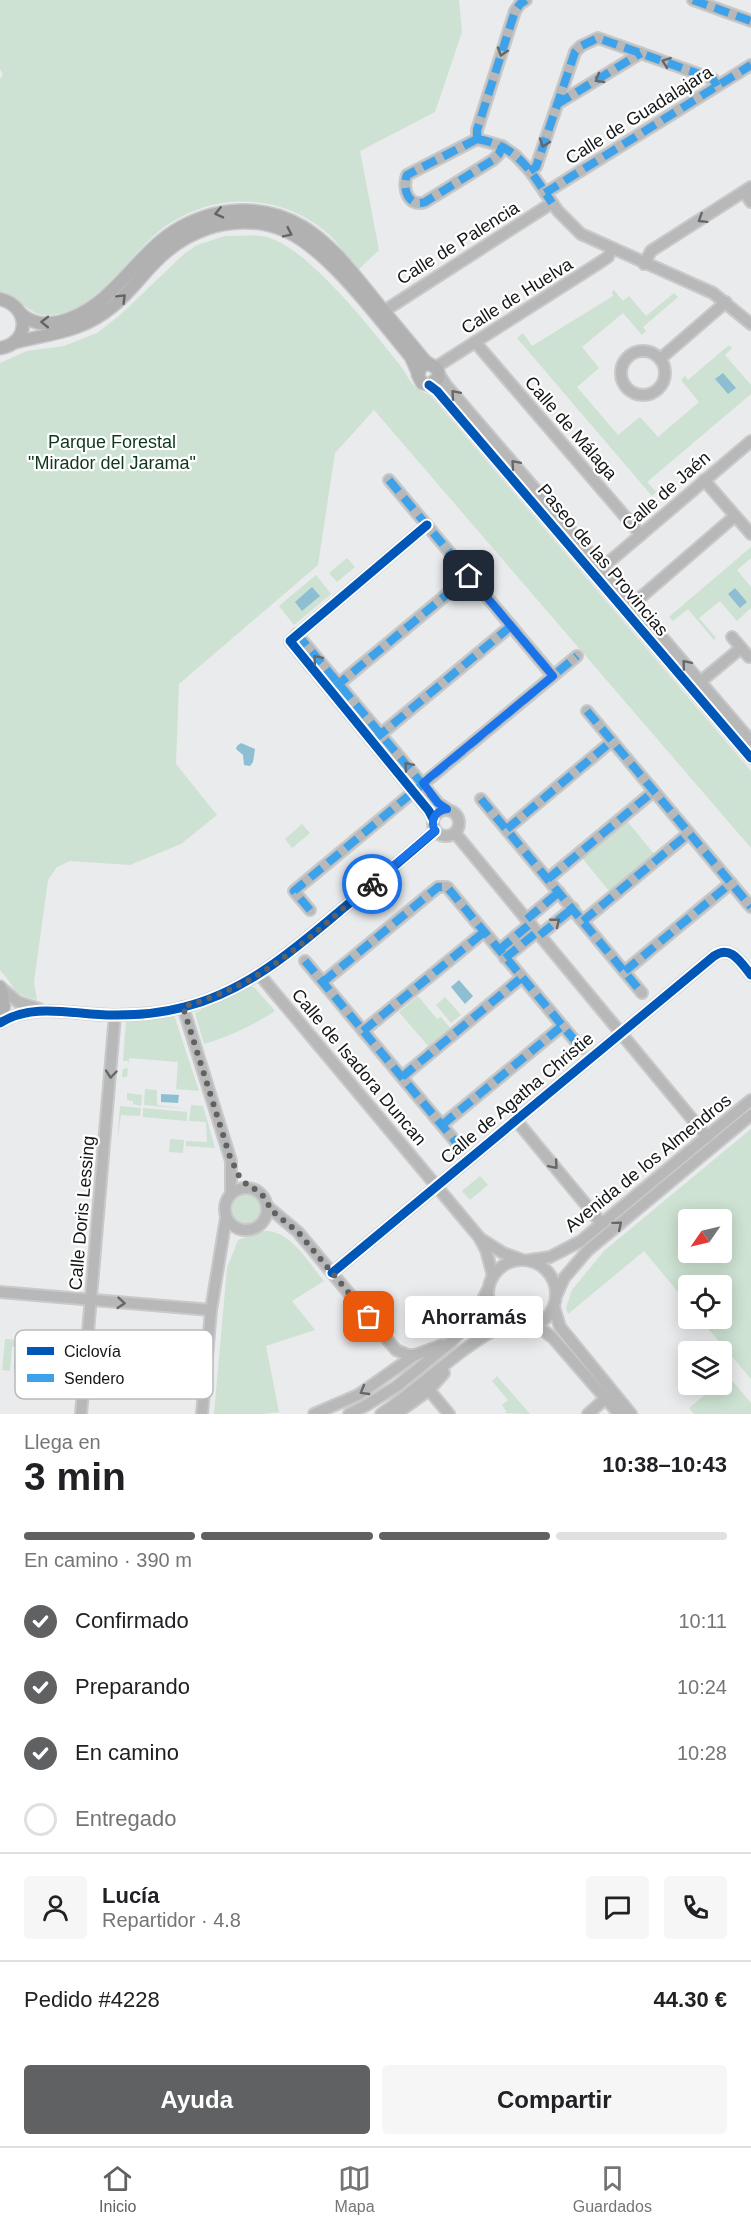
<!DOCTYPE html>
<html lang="es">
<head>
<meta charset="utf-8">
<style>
	body { margin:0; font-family:Helvetica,sans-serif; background:#f6f6f6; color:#202124; height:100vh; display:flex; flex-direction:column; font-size:22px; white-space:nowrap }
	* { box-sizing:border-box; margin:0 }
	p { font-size:20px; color:#757577 }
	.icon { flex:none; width:33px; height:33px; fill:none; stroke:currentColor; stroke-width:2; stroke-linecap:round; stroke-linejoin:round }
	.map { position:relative; height:1414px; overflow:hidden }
	.panel { display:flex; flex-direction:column; background:#fff; flex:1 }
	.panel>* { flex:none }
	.needle { width:39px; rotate:236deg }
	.tools { position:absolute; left:678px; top:1209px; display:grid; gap:12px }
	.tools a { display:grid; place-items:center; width:54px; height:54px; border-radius:6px; background:#fff; box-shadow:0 3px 15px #0003; font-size:30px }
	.pin { position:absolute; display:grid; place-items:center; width:51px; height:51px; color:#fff; margin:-26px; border-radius:12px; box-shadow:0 3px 9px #0006 }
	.courier { position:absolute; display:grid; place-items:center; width:60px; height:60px; margin:-30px; border:4px solid #1a73e8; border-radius:50%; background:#fff; color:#222; box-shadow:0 2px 8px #0007 }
	.bubble { position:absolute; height:42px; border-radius:6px; background:#fff; box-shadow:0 3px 15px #0003; font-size:20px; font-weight:800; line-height:42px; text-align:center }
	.summary em { font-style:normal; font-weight:800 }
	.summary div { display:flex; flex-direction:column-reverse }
	.summary { display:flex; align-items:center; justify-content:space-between; height:102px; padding:0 24px }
	h1 { font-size:39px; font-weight:800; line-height:45px }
	.bar { display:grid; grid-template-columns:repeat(4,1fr); gap:9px 6px; align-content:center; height:72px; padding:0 24px }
	.bar i { height:8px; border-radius:4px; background:#e0e0e0 }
	.bar .selected { background:#606162 }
	.bar p { grid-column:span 4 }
	.line { display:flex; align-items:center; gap:15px; padding:0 24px; border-top:2px solid #e0e0e0 }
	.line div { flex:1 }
	.round { display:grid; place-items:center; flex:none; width:63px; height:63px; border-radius:6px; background:#f6f6f6 }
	ol { padding:0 24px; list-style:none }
	li { display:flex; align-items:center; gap:18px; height:66px }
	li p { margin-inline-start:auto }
	li .icon { padding:6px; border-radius:50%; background:#606162; color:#fff; stroke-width:4 }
	li:last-child { color:#757577 }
	li i { width:33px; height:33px; border:3px solid #e0e0e0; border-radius:50% }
	.button { display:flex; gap:12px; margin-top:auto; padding:12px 24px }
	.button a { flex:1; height:69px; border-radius:6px; background:#606162; color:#fff; font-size:24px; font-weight:800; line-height:69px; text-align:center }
	.button a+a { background:#f6f6f6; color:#202124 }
	.tab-bar { display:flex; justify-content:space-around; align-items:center; height:84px; border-top:2px solid #e0e0e0; background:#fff; font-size:16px; color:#757577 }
	.tab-bar a { display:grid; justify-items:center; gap:3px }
	.tab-bar .selected { color:#606162 }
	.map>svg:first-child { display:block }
</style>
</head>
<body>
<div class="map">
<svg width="751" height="1414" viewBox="0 0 751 1414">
	<rect width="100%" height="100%" fill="#eaebec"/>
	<g fill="#cde2d2" fill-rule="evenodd">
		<path d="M0 0H459L462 32 435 112 360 151 379 250 356 272C347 259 339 242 326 232 277 191 208 192 158 232 125 259 99 309 52 315 30 319 21 296 0 293V79L3 75 0 69Z"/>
		<path d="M225 236C237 236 250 235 262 236 304 242 369 327 396 360 404 369 409 383 419 390 422 392 427 393 431 396L751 771V848L374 410 335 453 318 565 179 684 176 764 217 815 181 844 130 865 70 861 57 867 48 880 34 982 37 1000C8 992 18 989 0 970V363L27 351 64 346 97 333 119 316 184 254 197 245Z"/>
		<polygon points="614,290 623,301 629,296 646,316 674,293 678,297 643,327 646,331 642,335 623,313 582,347 599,368 577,387 618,435 640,417 658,437 699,402 681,380 685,376 688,380 729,345 732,348 725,355 751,385 751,394 647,482 656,492 652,496 517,338 523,333 532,346 613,296 612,292"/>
		<polygon points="751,547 751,558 737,570 751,587 751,608 737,621 720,601 699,618 716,638 714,640 688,609 673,621 669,617"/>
		<polygon points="347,558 355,567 337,582 329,573"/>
		<polygon points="316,575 331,594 294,625 279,606"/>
		<polygon points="627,821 655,855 610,892 582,858"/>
		<polygon points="302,824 310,833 292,848 285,839"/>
		<path d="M251 987H254L275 1011C252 1026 230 1036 204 1044L195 1013Z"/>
		<polygon points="418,996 437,1019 441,1017 450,1028 428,1046 399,1012"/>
		<polygon points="445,997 461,1015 451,1023 436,1005"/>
		<polygon points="173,1016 175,1018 199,1091 176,1089 178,1062 129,1058 127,1077 122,1077 123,1069 128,1068 128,1061 123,1061 126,1021"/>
		<polygon points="145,1089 157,1090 157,1105 188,1109 144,1105"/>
		<polygon points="127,1093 142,1095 141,1106 133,1104 133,1101 127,1100"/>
		<polygon points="191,1105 203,1106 215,1148 186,1146 186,1141 207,1142 206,1122 189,1121"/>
		<polygon points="120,1106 141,1108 140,1116 121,1115 117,1142"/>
		<polygon points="143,1108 187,1112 187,1121 143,1117"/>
		<path d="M751 1129V1379L700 1319 722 1318V1286H688V1304L644 1251 568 1314 566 1308 572 1290 604 1251ZM688 1220H722V1252H688Z"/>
		<polygon points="170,1139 184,1140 183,1153 169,1152"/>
		<polygon points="480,1176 488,1185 470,1200 462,1191"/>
		<circle cx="246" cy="1209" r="17"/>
		<path d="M263 1231C290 1229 308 1262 324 1281L292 1301 315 1330 266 1346 279 1412 262 1414H214L227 1268 238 1240Z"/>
		<polygon points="5,1339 28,1341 27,1348 12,1347 10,1371 2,1370"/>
		<polygon points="497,1376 530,1414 505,1413 506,1411 502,1405 508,1400 492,1381"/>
		<polygon points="728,1376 751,1403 751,1414 694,1414 689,1408 717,1385 722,1384 722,1381"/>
	</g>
	<g fill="#8ebed2">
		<polygon points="723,373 736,388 728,394 715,379"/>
		<polygon points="312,587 320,596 302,611 295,602"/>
		<polygon points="735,588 747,602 740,608 728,594"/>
		<polygon points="241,743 255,749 253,762 250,766 244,765 243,755 236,749 237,746"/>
		<polygon points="459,980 473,996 465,1004 451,987"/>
		<polygon points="161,1094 179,1095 178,1103 161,1102"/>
		<polygon points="15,1351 24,1352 23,1369 14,1369"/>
	</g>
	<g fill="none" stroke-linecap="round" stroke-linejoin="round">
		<defs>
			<g id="minor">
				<polyline points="693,0 751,21"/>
				<polyline points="557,104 641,53"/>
				<polyline points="477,139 502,146 515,155 530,171 558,211 581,234 713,293 751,324"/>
				<path d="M477 139 407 175C402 188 408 208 425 202L493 160 499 154 502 146"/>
				<polyline points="477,139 477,130 515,11 520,4 526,0"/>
				<polyline points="530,171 536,167 575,52 581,46 598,38 713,79 717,86"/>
				<polyline points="744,192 751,202"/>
				<polyline points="545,193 751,65"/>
				<polyline points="644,264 651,251 751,187"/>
				<polyline points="384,311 552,203"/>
				<polyline points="475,342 641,535"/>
				<circle cx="643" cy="373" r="22"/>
				<polyline points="660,359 726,302"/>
				<polyline points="436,367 599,263 608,257 612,248"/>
				<polyline points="439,374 446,385 751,741"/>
				<polyline points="429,385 437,391 751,758"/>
				<polyline points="389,480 553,676"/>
				<polyline points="704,480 751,534"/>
				<polyline points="427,525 290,641 429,811 433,819"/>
				<polyline points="603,567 751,441"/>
				<polyline points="634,603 735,516"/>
				<polyline points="297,634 438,803 447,809"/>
				<polyline points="732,637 749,657"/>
				<polyline points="700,682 741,648"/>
				<polyline points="335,687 469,576"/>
				<polyline points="587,711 751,907"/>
				<polyline points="375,739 511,626"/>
				<polyline points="481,799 642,993"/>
				<circle cx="446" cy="823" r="13"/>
				<polyline points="507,829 612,741"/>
				<polyline points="455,833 707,1137"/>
				<polyline points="548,879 654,791"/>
				<polyline points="310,910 294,891 577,656"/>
				<polyline points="527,919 559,892"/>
				<polyline points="583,921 689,833"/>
				<polyline points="540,935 573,908"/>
				<polyline points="499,950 530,924"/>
				<polyline points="505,958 537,932"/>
				<polyline points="305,961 460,1147"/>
				<polyline points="625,971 731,883"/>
				<polyline points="259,974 479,1237 486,1250 493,1276"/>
				<polyline points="323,982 438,887 447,887 581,1048"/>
				<polyline points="0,987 18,1002 39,1009"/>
				<polyline points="183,1007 231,1161 231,1193"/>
				<path d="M0 1023C34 1001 78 1016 116 1015 138 1015 162 1013 184 1007 245 992 294 950 341 910 373 884 404 858 435 831"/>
				<polyline points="363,1031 484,932"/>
				<polyline points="402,1077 521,978"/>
				<polyline points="516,1120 602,1224"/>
				<polyline points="442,1125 562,1026"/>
				<circle cx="246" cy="1209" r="21"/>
				<polyline points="267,1206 298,1232 396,1350 408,1355 415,1355"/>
				<polyline points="481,1239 503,1253 520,1259"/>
				<polyline points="530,1260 550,1257 581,1241 751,1100"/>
				<circle cx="522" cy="1294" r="34"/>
				<path d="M332 1273 714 956C731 944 741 963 751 975"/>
				<polyline points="0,1292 211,1310"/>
				<polyline points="557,1294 564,1278 588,1250 751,1115"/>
				<polyline points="554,1307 560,1327 631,1414"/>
				<polyline points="532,1327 544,1331 553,1338 619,1414"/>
				<polyline points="429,1390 449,1414"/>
				<polyline points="81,1414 115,1015"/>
				<polyline points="202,1414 211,1310 226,1218"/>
				<polyline points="314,1414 358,1395 415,1355 442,1345"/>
				<polyline points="349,1414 365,1406 397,1386 451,1342 475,1316 487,1291"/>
				<path d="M381 1414C424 1385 460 1346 506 1324"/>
				<polyline points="396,1414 429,1390 444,1373"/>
				<polyline points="588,1414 606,1398"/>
			</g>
			<g id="major">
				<path d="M0 299C30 306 31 343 0 348"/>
				<path d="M21 314C33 324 44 325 59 322 111 309 131 260 173 232 212 207 262 202 303 227 331 244 352 272 373 298 390 319 408 340 425 361 432 367 441 367 438 378L429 385 422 383 418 375 421 366 428 364"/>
				<path d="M16 342C52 333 82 332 113 306 133 290 147 267 167 251 200 224 246 213 286 231 329 250 380 320 411 357L418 373"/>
				<polyline points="0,987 4,1006 0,1020"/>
			</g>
		</defs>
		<use href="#minor" stroke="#c8c9ca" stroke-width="14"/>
		<use href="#major" stroke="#c8c9ca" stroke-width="15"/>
		<use href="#minor" stroke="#b8b8b8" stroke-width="10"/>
		<use href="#major" stroke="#b2b1b1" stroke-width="12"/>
		<g stroke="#3da2ea" stroke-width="8" stroke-dasharray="15 8" stroke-linecap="butt">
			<polyline points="693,0 751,21"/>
			<polyline points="557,104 641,53"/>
			<path d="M477 139 407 175C402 188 408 208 425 202L493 160 499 154 502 146"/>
			<polyline points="477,139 477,130 515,11 520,4 526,0"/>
			<path d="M477 139C518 146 530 170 552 203"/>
			<polyline points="530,171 536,167 575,52 581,46 598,38 713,79 717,86"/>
			<polyline points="545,193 751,65"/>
			<polyline points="389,480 553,676"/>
			<polyline points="297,634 438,803 447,809"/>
			<polyline points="335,687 469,576"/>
			<polyline points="587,711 751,907"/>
			<polyline points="375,739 511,626"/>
			<polyline points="481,799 642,993"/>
			<polyline points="507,829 612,741"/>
			<polyline points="548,879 654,791"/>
			<polyline points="310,910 294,891 577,656"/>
			<polyline points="527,919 559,892"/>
			<polyline points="583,921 689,833"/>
			<polyline points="540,935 573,908"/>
			<polyline points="499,950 530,924"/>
			<polyline points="505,958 537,932"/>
			<polyline points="305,961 460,1147"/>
			<polyline points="625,971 731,883"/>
			<polyline points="323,982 438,887 447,887 581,1048"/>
			<polyline points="363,1031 484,932"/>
			<polyline points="402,1077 521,978"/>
			<polyline points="442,1125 562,1026"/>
		</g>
		<defs>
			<g id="cycleway">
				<polyline points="429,385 437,391 751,758"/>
				<polyline points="427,525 290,641 429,811 433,819"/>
				<path d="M0 1023C34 1001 78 1016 116 1015 138 1015 162 1013 184 1007 245 992 294 950 341 910 373 884 404 858 435 831"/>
				<path d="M332 1273 714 956C731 944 741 963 751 975"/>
			</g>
		</defs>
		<use href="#cycleway" stroke="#fff" stroke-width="13"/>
		<use href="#cycleway" stroke="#0057b8" stroke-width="9"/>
	</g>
	<defs><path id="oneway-chevron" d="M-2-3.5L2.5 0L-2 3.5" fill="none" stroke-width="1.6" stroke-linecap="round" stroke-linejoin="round" transform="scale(1.5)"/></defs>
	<g stroke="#666768">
		<use href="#oneway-chevron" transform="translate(502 52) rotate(108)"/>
		<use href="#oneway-chevron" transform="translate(666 62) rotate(-160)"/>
		<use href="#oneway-chevron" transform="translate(599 79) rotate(149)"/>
		<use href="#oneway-chevron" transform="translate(544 143) rotate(109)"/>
		<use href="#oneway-chevron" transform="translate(702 219) rotate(148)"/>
		<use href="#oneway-chevron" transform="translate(455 394) rotate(-131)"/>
		<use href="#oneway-chevron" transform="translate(515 464) rotate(-131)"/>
		<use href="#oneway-chevron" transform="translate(317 659) rotate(-130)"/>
		<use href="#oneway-chevron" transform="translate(686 664) rotate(-130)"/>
		<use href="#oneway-chevron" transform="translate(408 766) rotate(-131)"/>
		<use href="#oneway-chevron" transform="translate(556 922) rotate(-39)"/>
		<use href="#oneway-chevron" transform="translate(111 1074) rotate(95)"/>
		<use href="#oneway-chevron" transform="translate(554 1165) rotate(50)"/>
		<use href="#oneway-chevron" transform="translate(618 1225) rotate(-40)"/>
		<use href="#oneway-chevron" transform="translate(121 1303) rotate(5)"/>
		<use href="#oneway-chevron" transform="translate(364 1391) rotate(150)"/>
	</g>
	<g stroke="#646464">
		<use href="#oneway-chevron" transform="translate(219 213) rotate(167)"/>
		<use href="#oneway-chevron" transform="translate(288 233) rotate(26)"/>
		<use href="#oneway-chevron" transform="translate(122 298) rotate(-45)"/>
		<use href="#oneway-chevron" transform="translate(45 322) rotate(-179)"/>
	</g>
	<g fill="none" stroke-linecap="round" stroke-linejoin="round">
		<path stroke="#606162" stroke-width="6" stroke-dasharray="0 10.8" d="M369 1317 298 1232 272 1211 264 1197 257 1190 249 1187 239 1176 230 1157 183 1007C205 1000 227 992 247 981 293 956 332 917 372 884"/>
		<path stroke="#1a73e8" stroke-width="8" d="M372 884 435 831C430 821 434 811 447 809L438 803 423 783 553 676 469 576"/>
	</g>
	<g text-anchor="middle" stroke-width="4.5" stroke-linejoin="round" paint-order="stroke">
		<g font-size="18" fill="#151617" stroke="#fff">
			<text transform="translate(639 115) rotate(-32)" y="6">Calle de Guadalajara</text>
			<text transform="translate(458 243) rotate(-32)" y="6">Calle de Palencia</text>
			<text transform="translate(517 296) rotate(-32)" y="6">Calle de Huelva</text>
			<text transform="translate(571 428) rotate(49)" y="6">Calle de Málaga</text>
			<text transform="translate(666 491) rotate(-41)" y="6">Calle de Jaén</text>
			<text transform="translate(603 560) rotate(50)" y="6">Paseo de las Provincias</text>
			<text transform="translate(359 1067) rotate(50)" y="6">Calle de Isadora Duncan</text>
			<text transform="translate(517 1098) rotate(-40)" y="6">Calle de Agatha Christie</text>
			<text transform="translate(648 1163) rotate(-39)" y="6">Avenida de los Almendros</text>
			<text transform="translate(82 1213) rotate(-85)" y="6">Calle Doris Lessing</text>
		</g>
		<g font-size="18" fill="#0e371c" stroke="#fff">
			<text x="112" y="448">Parque Forestal<tspan x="112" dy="21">"Mirador del Jarama"</tspan></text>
		</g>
	</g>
	<rect x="15" y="1330" width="198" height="69" rx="9" fill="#fff" stroke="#b9b9b9" stroke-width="1.5"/>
	<rect x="27" y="1347" width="27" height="8" fill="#0057b8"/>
	<rect x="27" y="1374" width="27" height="8" fill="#3da2ea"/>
	<g font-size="16" fill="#151617">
		<text x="64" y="1357">Ciclovía</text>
		<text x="64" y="1384">Sendero</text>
	</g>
</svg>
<div class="tools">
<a><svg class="needle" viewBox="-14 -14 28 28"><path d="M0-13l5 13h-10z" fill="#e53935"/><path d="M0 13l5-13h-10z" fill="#757577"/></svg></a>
<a><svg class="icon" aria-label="locate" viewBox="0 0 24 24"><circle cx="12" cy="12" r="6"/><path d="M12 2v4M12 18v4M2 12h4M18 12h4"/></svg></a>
<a><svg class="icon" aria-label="layers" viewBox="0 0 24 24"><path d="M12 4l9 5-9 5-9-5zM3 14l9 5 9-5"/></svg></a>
</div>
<div class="pin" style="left:369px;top:1317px;background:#ea580c"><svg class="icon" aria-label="bag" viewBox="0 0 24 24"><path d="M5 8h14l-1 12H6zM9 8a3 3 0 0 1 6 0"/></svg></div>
<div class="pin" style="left:469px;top:576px;background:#1f2937"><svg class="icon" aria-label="home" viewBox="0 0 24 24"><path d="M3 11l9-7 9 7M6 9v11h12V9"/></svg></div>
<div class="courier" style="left:372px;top:884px"><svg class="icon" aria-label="bike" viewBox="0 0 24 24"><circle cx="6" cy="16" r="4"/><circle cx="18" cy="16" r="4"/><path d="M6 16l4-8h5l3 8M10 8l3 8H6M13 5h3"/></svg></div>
<div class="bubble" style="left:405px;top:1296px;width:138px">Ahorramás</div>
</div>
<section class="panel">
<div class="summary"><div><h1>3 min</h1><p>Llega en</p></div><em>10:38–10:43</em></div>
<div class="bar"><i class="selected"></i><i class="selected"></i><i class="selected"></i><i></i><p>En camino · 390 m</p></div>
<ol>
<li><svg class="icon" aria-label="check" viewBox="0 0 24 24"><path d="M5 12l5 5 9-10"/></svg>Confirmado<p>10:11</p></li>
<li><svg class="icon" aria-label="check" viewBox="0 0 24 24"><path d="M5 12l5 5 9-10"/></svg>Preparando<p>10:24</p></li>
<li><svg class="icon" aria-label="check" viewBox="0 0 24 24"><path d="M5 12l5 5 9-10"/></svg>En camino<p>10:28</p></li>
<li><i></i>Entregado</li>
</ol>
<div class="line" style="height:108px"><a class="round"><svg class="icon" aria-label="person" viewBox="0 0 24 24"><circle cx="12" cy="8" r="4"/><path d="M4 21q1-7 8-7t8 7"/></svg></a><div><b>Lucía</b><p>Repartidor · 4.8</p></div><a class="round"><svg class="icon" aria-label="chat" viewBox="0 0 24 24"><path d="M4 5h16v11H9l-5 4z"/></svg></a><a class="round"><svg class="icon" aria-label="phone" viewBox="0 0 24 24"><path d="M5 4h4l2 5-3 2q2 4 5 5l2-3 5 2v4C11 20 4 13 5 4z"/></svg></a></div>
<div class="line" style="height:78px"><div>Pedido #4228</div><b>44.30 €</b></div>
<div class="button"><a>Ayuda</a><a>Compartir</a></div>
</section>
<nav class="tab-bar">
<a class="selected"><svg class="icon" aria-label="home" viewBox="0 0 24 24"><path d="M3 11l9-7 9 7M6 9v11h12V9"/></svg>Inicio</a>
<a><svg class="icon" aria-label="map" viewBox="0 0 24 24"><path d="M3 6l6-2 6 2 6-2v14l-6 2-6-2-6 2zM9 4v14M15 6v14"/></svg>Mapa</a>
<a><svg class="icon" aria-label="saved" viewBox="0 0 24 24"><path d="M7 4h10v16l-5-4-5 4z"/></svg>Guardados</a>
</nav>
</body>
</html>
